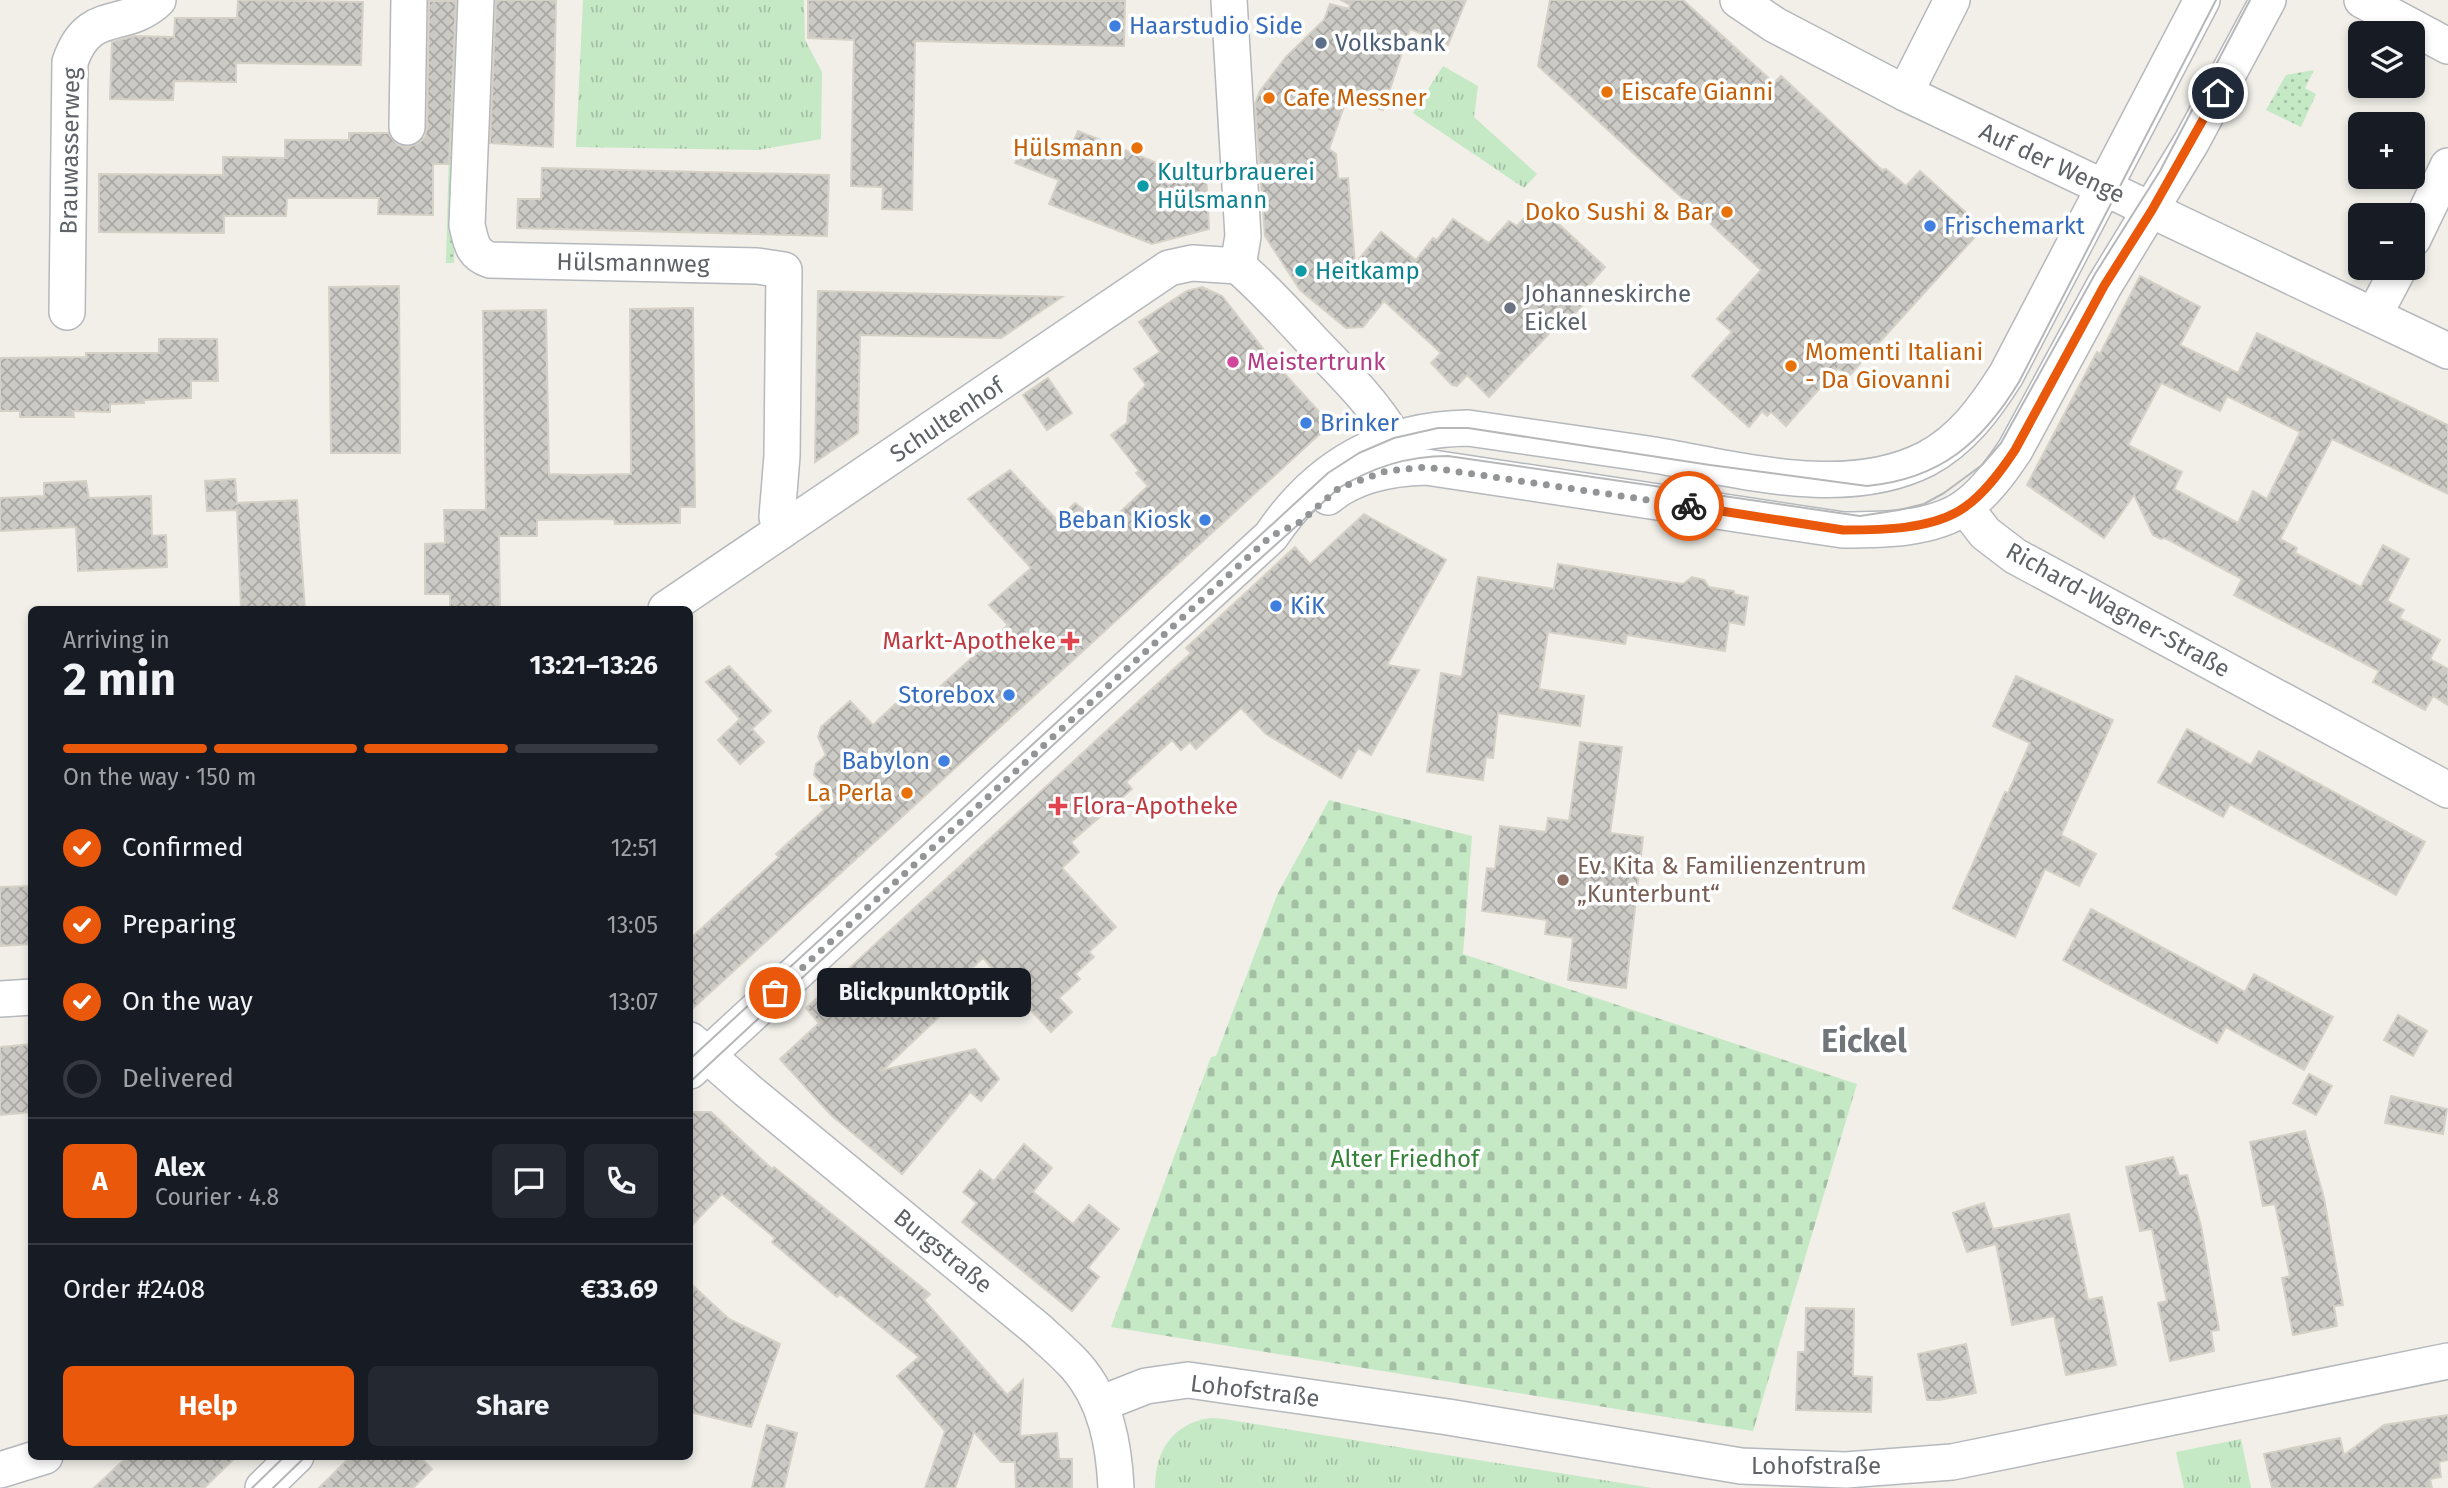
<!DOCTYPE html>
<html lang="en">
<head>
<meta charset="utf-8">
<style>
	body { margin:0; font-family:"Fira Sans",sans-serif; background:#242831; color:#f1f3f6; height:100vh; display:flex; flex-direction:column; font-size:26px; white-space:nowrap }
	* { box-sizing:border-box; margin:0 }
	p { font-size:23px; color:#9ea1a6 }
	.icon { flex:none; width:38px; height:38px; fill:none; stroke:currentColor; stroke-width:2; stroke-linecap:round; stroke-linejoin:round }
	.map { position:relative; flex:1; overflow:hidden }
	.side { position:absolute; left:28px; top:606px; width:665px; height:854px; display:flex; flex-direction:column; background:#171b24; border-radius:10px; box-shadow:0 4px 10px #0003 }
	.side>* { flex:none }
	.tools { position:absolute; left:2348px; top:21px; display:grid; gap:14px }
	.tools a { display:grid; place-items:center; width:77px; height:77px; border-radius:10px; background:#171b24; box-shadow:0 4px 10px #0003; font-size:35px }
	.pin { position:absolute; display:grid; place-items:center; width:60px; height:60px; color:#fff; margin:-30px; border:4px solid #fff; border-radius:50%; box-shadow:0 2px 7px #0007 }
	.courier { position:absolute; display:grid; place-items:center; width:70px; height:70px; margin:-35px; border:5px solid #ea580c; border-radius:50%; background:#fff; color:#222; box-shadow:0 2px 9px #0007 }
	.bubble { position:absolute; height:49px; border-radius:10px; background:#171b24; box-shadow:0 4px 10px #0003; font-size:23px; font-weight:700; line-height:49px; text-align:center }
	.summary em { font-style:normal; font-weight:700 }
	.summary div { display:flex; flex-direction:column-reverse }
	.summary { display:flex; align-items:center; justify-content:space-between; height:119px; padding:0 35px }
	h1 { font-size:46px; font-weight:700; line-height:52px }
	.bar { display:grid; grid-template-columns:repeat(4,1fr); gap:10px 7px; align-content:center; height:84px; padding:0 35px }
	.bar i { height:9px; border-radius:5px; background:#363941 }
	.bar .active { background:#ea580c }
	.bar p { grid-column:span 4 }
	.line { display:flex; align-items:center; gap:18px; padding:0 35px; border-top:2px solid #363941 }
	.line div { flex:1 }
	.round { display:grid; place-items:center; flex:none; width:74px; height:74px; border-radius:10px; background:#242831 }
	ol { padding:0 35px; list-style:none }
	li { display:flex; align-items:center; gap:21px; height:77px }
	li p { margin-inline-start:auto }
	li .icon { padding:7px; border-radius:50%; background:#ea580c; color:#fff; stroke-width:4 }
	li:last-child { color:#9ea1a6 }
	li i { width:38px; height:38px; border:4px solid #363941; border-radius:50% }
	.button { display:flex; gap:14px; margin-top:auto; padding:14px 35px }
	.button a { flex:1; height:80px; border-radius:10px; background:#ea580c; color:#fff; font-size:28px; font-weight:700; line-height:80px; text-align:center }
	.button a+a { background:#242831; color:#f1f3f6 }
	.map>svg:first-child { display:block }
</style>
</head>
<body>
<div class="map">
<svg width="2448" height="1488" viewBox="0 0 2448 1488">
	<defs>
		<pattern id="grass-dots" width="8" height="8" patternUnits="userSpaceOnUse" patternTransform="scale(1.75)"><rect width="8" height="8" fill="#c5e8c5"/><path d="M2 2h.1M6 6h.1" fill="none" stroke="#a3c0a4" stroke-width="1.8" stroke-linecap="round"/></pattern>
		<pattern id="cemetery-stones" width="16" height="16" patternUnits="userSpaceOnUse" patternTransform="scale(1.75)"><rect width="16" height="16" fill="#c5e8c5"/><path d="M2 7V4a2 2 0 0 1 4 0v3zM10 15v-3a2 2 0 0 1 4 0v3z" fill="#a3c0a4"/></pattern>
		<pattern id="park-tufts" width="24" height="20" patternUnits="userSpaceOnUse" patternTransform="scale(1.75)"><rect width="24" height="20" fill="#c5e8c5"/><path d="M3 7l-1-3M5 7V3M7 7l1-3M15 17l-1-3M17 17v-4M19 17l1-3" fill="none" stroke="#a3c0a4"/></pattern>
		<pattern id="building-cross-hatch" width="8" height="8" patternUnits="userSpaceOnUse" patternTransform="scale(1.75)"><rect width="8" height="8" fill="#cccac5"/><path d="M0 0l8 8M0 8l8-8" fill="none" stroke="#a9a8a4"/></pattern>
	</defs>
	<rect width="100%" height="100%" fill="#f1efe8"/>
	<g fill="url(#grass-dots)">
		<polygon points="453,0 464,0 454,263 446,263"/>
		<polygon points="2314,70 2305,88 2316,94 2301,127 2266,110 2286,75"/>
	</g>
	<polygon fill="url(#cemetery-stones)" points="1329,800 1472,836 1463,954 1857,1084 1753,1431 1111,1327 1211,1057 1216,1056 1278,893"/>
	<g fill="url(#park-tufts)">
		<polygon points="583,0 804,0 805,40 822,72 821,139 758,150 576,147"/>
		<polygon points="1443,66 1478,86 1474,117 1537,174 1524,188 1413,113"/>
		<path d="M1210 1418 1224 1419 1652 1488H1155C1155 1451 1172 1424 1210 1418Z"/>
		<polygon points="2241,1439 2251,1488 2184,1488 2176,1452"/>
	</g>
	<g fill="url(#building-cross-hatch)" stroke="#d6d1c6" stroke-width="2" fill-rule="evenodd">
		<polygon points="238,0 363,2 361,65 236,63 236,82 174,81 173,100 110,99 112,42 134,36 174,37 175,18 237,18"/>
		<polygon points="496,0 556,0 553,147 490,143"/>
		<polygon points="808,0 1125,1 1124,46 915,41 912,210 882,209 883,187 851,186 854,40 808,38"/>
		<polygon points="1341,0 1466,0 1448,45 1410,29 1383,110 1347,98 1329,149 1336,154 1338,179 1348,178 1355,264 1381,232 1416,260 1433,238 1437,240 1453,219 1489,243 1509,221 1517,226 1537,204 1605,267 1585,290 1591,296 1565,324 1562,320 1489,397 1467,375 1457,386 1452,385 1431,363 1441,353 1384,301 1363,327 1346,328 1300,290 1265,236 1255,104 1260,91 1286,57 1324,20 1330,4 1349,9 1350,5"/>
		<polygon points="1550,0 1683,0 1774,83 1781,76 1882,170 1886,169 1906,186 1920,171 1983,228 1848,377 1838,368 1786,426 1771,412 1767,416 1762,411 1749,427 1692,376 1732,332 1717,319 1761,270 1538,66"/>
		<polygon points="429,1 456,1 449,164 433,164 433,215 378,214 379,198 287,198 286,216 224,216 224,233 99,232 99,174 223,175 223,157 285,158 285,140 349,140 349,133 388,133 397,145 407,147 417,144 425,137 427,127"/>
		<polygon points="1078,131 1184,174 1206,172 1209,229 1152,244 1049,204 1059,180 1015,163 1025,137 1068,154"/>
		<polygon points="542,168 829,175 827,236 517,228 518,199 541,199"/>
		<path d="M2140 276 2200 307 2180 345 2238 373 2257 333 2448 425V494L2332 439 2280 539 2297 548 2295 553 2361 587 2383 545 2409 559 2387 601 2404 610 2399 618 2440 640 2430 659 2448 669V705L2433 696 2425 710 2373 682 2379 671 2234 595 2242 579 2165 538 2161 539 2153 535 2134 495 2104 538 2027 485 2097 352 2100 354ZM2161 383 2220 411 2227 396 2300 432 2267 499 2253 491 2238 523 2174 489 2182 472 2128 445Z"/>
		<polygon points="399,286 400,453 331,453 329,287"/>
		<polygon points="1202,287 1222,296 1272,360 1323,416 1323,431 690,1011 690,939 779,857 776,854 824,810 821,806 833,795 814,775 816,764 826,755 818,737 821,727 850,701 873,725 908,692 920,705 1008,625 989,605 1031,568 968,499 1010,470 1057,520 1075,503 1105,526 1148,486 1136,473 1139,471 1111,435 1127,423 1129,403 1146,385 1134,369 1160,352 1139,322 1187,291"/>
		<polygon points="818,291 1062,297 1001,338 860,335 858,433 815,462"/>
		<polygon points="693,308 695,507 680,507 680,523 615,524 614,519 537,520 537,536 499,536 500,609 450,609 450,594 425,594 425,544 445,543 444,510 486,510 483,311 546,310 549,474 583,475 631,474 630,309"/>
		<polygon points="159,339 217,339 218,381 191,381 191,398 144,400 144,403 110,404 110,412 73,411 74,417 20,417 20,411 0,411 0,358 86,357 86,353 159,353"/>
		<polygon points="1048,378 1072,413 1047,430 1023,395"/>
		<polygon points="235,479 237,505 237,503 297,500 305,609 241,609 237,510 207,511 205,481"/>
		<polygon points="86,481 89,498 151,496 152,536 166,535 167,567 78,571 76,527 0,531 0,498 44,496 44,483"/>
		<polygon points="1364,514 1446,560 1387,665 1419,670 1371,755 1358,748 1341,778 1266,734 1241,708 1196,749 1190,742 1181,750 1172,740 1126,782 1132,789 1071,842 1079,852 1062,868 1116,927 1089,952 1094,957 1075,974 1080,979 1059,998 1072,1012 1051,1032 983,958 933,1004 942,1014 883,1070 975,1049 999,1079 981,1101 970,1092 902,1174 831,1115 780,1059 819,1023 806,1008 1191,653 1186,648 1295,547 1310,564"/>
		<polygon points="1558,564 1683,584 1692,577 1704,580 1709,587 1734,591 1734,594 1748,597 1744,625 1729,622 1725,651 1627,635 1625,644 1548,632 1539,689 1584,696 1580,726 1498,713 1493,758 1486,757 1483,780 1427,772 1441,673 1462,677 1478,577 1554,589"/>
		<polygon points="729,666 771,711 752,729 764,742 740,764 718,740 740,719 706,682"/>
		<polygon points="2016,676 2113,720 2061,835 2096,854 2079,886 2045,869 2015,937 1953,908 2005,792 2008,793 2030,743 1993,726"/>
		<polygon points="2187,729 2251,765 2259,751 2425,842 2396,895 2230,804 2223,817 2158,782"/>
		<polygon points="1580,742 1622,747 1610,833 1643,837 1626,988 1568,980 1573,938 1545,934 1547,920 1482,911 1487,868 1495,869 1500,826 1546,832 1548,818 1569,821"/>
		<polygon points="32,886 32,944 0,946 0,887"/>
		<polygon points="2091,909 2245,992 2254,974 2333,1017 2304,1070 2226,1027 2217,1043 2063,960"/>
		<polygon points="2398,1015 2427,1031 2413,1056 2384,1040"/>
		<polygon points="32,1044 32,1112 0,1115 0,1047"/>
		<polygon points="2309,1074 2332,1086 2316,1115 2293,1103"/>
		<polygon points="2391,1096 2447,1109 2443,1134 2385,1123"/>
		<polygon points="690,1112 711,1112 772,1169 774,1167 930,1294 924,1300 1007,1395 1023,1380 1020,1436 1057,1433 1059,1459 1072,1459 1072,1488 1016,1488 1015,1462 1001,1462 974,1432 955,1488 925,1488 945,1431 897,1376 919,1357 840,1294 837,1297 772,1242 775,1238 722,1194 690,1227"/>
		<polygon points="2305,1131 2324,1198 2343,1305 2334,1306 2337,1326 2293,1335 2282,1278 2290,1276 2275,1204 2263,1206 2250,1142"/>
		<polygon points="1024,1144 1052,1168 1033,1192 1073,1224 1089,1205 1119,1229 1088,1268 1099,1277 1072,1311 962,1222 977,1203 963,1192 980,1170 994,1181"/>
		<polygon points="2173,1157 2179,1176 2187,1175 2201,1226 2219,1330 2211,1331 2214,1351 2170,1361 2158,1303 2167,1301 2152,1229 2140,1231 2126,1167"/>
		<polygon points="1984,1203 1993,1229 2069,1214 2088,1300 2102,1297 2116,1365 2066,1375 2054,1316 2012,1325 1996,1244 1967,1252 1953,1213"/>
		<polygon points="690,1283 729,1319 780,1344 751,1427 690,1412"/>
		<polygon points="1806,1308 1854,1309 1853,1376 1872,1377 1871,1412 1796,1410 1798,1352 1805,1352"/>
		<polygon points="1966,1344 1976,1393 1939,1400 1927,1400 1918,1354"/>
		<polygon points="2448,1415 2448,1460 2439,1462 2441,1477 2430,1479 2432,1488 2272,1488 2264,1454 2340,1438 2344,1455 2384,1425"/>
		<polygon points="767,1425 797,1433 784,1488 752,1488"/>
		<polygon points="128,1456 237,1456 204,1488 94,1488"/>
		<polygon points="351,1456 419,1456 432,1469 413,1488 319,1488"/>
	</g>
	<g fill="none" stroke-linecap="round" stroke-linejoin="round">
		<defs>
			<g id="minor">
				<path d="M476 0 467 225C471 242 472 254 490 260L757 266 784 270 782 456 777 517 781 531"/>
				<polyline points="1229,0 1243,236 1238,266"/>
				<polyline points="1738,0 1775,25 1905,93 2448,351"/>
				<polyline points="2362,0 2448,46"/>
				<polyline points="1905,93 1952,0"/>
				<polyline points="407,127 409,0"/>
				<polyline points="2413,239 2448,166"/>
				<path d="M1238 266C1266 290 1290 317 1314 343 1343 373 1373 402 1394 438"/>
				<path d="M67 312 70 62C89 6 124 32 158 0"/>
				<polyline points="2374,315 2399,268"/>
				<path d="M1328 497C1355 474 1392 468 1426 467L1843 530C1881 530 1932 530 1965 507 1985 493 2001 471 2015 450L2104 286 2191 143 2268 0"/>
				<polyline points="1965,507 1985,533 2015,556 2448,790"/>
				<polyline points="666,609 1169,268 1192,263 1238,266"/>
				<polyline points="0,999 32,997"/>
				<path d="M690 1040 747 1090 1037 1329C1050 1341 1064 1353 1076 1366 1106 1400 1114 1445 1116 1488"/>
				<path d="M690 1071 1271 536C1318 466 1384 429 1468 428 1528 437 1588 445 1648 454 1736 468 1843 501 1926 459 1962 440 1985 408 2006 375L2202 0"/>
				<polyline points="1100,1404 1146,1386 1188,1380 1448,1417 1741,1466 1846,1470 1952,1462 2448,1361"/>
				<polyline points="0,1470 45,1456"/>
				<polyline points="263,1488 296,1456"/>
			</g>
		</defs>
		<use href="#minor" stroke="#b5b8bc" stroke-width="38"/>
		<use href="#minor" stroke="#fff" stroke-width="35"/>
		<g stroke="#b6b7b8" stroke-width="2">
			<path d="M690 1059 1328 473 1359 453 1394 438 1438 428H1468L1710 465 1867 486C1940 479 1982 443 2019 382L2216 0"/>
			<path d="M690 1082 1078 722 1339 488C1373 467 1407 456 1448 456L1860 516 1899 510 1924 504 1944 493 1982 465 2001 443 2095 274 2160 171 2250 0"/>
			<polyline points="252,1488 285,1456"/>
			<polyline points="273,1488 306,1456"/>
		</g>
	</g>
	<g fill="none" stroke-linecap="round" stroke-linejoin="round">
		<polyline stroke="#929495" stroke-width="7" stroke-dasharray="0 12.6" points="775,993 1271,536 1300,522 1339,488 1386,471 1426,467 1689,506"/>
		<path stroke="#ea580c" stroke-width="9" d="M1689 506 1843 530C1880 530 1933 530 1965 507 1985 493 2001 471 2015 450L2104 286 2152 210 2218 93"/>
	</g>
	<g fill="#3f7fe0" stroke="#fff" stroke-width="2.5">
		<circle cx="1115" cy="26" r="7"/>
		<circle cx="1930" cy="226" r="7"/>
		<circle cx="1306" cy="423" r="7"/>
		<circle cx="1205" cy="520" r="7"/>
		<circle cx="1276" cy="606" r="7"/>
		<circle cx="1009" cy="695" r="7"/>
		<circle cx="944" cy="761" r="7"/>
	</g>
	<circle fill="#5c6f8a" stroke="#fff" stroke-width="2.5" cx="1321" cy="43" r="7"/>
	<g fill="#e8710a" stroke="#fff" stroke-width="2.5">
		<circle cx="1607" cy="92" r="7"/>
		<circle cx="1269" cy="98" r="7"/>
		<circle cx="1137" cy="148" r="7"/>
		<circle cx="1727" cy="212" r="7"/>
		<circle cx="1791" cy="366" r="7"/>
		<circle cx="907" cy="793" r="7"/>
	</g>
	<g fill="#0f9aa8" stroke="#fff" stroke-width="2.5">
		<circle cx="1143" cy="186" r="7"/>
		<circle cx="1301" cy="271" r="7"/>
	</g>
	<circle fill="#6b7280" stroke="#fff" stroke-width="2.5" cx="1510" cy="308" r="7"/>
	<circle fill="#d1479c" stroke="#fff" stroke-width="2.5" cx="1233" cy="362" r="7"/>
	<g fill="#e0444e" stroke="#fff" stroke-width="2.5">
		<path d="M1066.5 630.5h7v7h7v7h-7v7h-7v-7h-7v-7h7z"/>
		<path d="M1054.5 795.5h7v7h7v7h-7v7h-7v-7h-7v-7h7z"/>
	</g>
	<circle fill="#8d6e63" stroke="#fff" stroke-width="2.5" cx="1563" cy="880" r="7"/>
	<g text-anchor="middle" stroke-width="7" stroke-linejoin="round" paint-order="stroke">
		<g font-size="24" fill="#366cbe" stroke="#fff" text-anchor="start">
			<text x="1129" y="34">Haarstudio Side</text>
			<text x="1944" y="234">Frischemarkt</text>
			<text x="1320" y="431">Brinker</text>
			<text x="1191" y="528" text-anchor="end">Beban Kiosk</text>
			<text x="1290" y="614">KiK</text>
			<text x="995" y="703" text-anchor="end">Storebox</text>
			<text x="930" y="769" text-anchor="end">Babylon</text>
		</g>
		<g font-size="24" fill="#4e5e75" stroke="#fff" text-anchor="start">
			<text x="1335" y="51">Volksbank</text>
		</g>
		<g font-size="24" fill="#c56008" stroke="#fff" text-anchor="start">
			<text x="1621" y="100">Eiscafe Gianni</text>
			<text x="1283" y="106">Cafe Messner</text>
			<text x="1123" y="156" text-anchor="end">Hülsmann</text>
			<text x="1713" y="220" text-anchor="end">Doko Sushi &amp; Bar</text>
			<text x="1805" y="360">Momenti Italiani<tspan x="1805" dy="28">- Da Giovanni</tspan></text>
			<text x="893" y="801" text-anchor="end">La Perla</text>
		</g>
		<g font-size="24" fill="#5f6368" stroke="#fff">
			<text transform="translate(70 151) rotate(-89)" y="8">Brauwasserweg</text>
			<text transform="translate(2052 163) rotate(25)" y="8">Auf der Wenge</text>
			<text transform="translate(633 263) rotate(1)" y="8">Hülsmannweg</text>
			<text transform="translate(947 420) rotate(-34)" y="8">Schultenhof</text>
			<text transform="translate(2118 610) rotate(29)" y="8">Richard-Wagner-Straße</text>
			<text transform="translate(943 1251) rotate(39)" y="8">Burgstraße</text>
			<text transform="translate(1255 1391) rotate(7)" y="8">Lohofstraße</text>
			<text x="1816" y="1474">Lohofstraße</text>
		</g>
		<g font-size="24" fill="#0d838f" stroke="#fff" text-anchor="start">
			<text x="1157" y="180">Kulturbrauerei<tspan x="1157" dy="28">Hülsmann</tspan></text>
			<text x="1315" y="279">Heitkamp</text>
		</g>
		<g font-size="24" fill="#5b616d" stroke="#fff" text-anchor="start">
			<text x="1524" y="302">Johanneskirche<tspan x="1524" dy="28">Eickel</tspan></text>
		</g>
		<g font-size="24" fill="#b23c85" stroke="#fff" text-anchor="start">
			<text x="1247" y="370">Meistertrunk</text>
		</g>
		<g font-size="24" fill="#be3a42" stroke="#fff" text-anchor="end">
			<text x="1056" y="649">Markt-Apotheke</text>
			<text x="1072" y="814" text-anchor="start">Flora-Apotheke</text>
		</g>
		<g font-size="24" fill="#785e54" stroke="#fff" text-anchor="start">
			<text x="1577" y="874">Ev. Kita &amp; Familienzentrum<tspan x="1577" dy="28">„Kunterbunt“</tspan></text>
		</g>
		<g font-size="24" fill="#348238" stroke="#fff">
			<text x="1405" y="1167">Alter Friedhof</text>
		</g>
		<g font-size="32" font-weight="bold" fill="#70757a" stroke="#fff">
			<text x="1864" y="1052">Eickel</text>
		</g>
	</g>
</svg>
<div class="tools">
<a><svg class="icon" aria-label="layers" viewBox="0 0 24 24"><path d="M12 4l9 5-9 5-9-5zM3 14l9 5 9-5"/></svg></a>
<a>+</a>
<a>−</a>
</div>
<div class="pin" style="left:775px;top:993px;background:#ea580c"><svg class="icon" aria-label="bag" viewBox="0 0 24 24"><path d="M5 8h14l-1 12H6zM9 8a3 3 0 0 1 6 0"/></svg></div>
<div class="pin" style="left:2218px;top:93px;background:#1f2937"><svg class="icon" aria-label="home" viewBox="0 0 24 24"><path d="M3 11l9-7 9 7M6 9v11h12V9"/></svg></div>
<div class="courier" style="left:1689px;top:506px"><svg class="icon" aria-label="bike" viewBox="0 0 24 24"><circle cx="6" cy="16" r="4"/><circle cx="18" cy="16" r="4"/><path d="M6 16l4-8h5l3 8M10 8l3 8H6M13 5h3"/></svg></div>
<div class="bubble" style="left:817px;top:968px;width:214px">BlickpunktOptik</div>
<section class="side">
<div class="summary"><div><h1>2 min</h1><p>Arriving in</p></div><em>13:21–13:26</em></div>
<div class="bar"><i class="active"></i><i class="active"></i><i class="active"></i><i></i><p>On the way · 150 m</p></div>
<ol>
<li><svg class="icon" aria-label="check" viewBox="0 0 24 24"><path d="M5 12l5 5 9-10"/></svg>Confirmed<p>12:51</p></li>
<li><svg class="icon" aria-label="check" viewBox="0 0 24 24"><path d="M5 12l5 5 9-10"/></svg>Preparing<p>13:05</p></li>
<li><svg class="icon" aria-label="check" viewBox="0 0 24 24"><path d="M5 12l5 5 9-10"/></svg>On the way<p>13:07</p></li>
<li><i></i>Delivered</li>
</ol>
<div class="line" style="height:126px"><b class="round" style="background:#ea580c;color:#fff">A</b><div><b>Alex</b><p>Courier · 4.8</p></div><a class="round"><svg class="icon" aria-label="chat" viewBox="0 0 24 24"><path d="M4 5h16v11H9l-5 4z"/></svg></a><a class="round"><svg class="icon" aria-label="phone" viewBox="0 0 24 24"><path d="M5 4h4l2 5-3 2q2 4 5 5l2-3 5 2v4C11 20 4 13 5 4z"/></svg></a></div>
<div class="line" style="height:91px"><div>Order #2408</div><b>€33.69</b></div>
<div class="button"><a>Help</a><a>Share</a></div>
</section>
</div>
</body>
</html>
